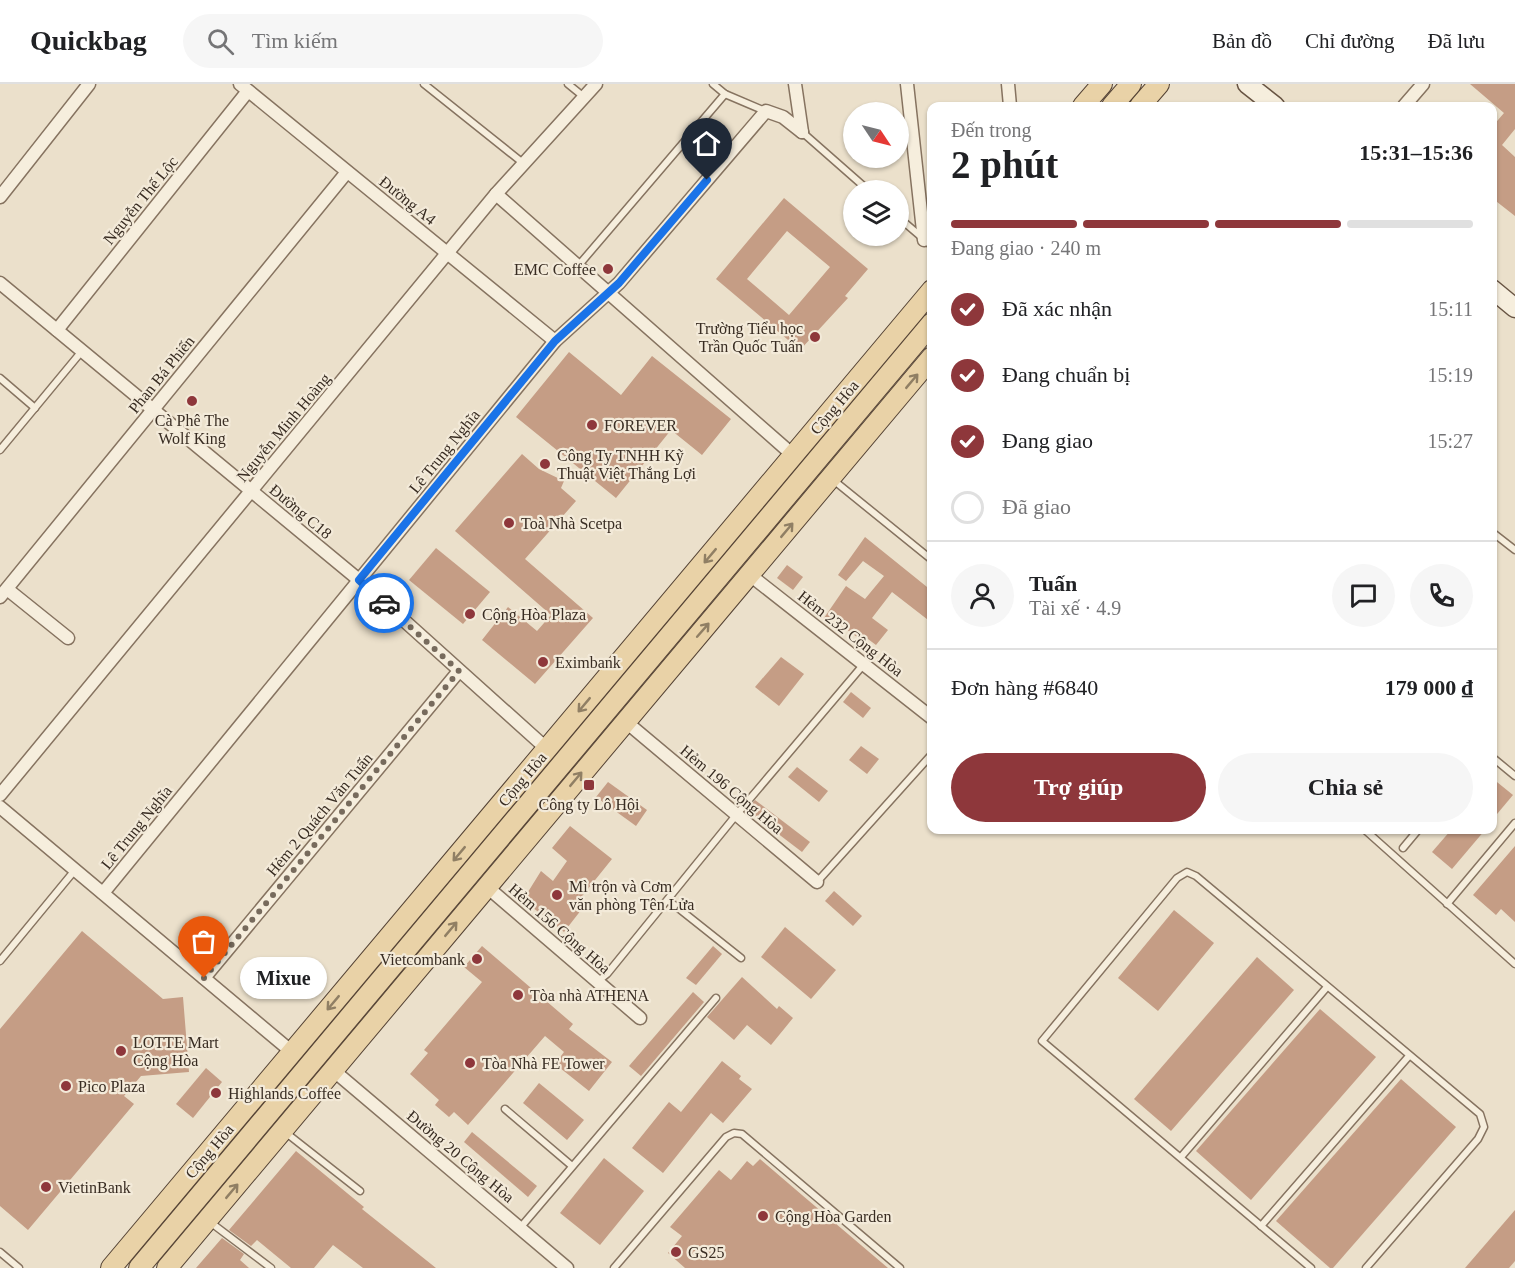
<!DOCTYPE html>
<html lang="vi">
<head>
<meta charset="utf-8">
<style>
	body { margin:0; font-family:"Times New Roman",serif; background:#f6f6f6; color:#202124; height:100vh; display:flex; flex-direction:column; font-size:22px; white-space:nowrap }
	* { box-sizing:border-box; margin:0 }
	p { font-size:20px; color:#757577 }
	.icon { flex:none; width:33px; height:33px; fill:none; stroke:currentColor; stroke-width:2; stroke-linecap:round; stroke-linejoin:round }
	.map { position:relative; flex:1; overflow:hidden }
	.sheet { position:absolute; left:927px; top:18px; width:570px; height:732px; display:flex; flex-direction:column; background:#fff; border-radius:12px; box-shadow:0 2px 4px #0004 }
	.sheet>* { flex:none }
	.needle { width:39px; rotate:125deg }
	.fabs { position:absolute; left:843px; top:18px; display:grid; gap:12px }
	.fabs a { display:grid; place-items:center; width:66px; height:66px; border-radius:50%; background:#fff; box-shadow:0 2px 4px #0004; font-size:30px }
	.pin { position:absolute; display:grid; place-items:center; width:51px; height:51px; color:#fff; margin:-62px -26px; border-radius:50% 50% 50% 0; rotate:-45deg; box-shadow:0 0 6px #0007 }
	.pin .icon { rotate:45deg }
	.courier { position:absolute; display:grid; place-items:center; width:60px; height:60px; margin:-30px; border:4px solid #1a73e8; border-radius:50%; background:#fff; color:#222; box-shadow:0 2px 8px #0007 }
	.bubble { position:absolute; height:42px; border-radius:21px; background:#fff; box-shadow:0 2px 4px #0004; font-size:20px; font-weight:700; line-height:42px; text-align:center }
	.headline em { font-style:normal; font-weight:700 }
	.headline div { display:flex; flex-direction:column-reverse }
	.headline { display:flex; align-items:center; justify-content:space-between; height:102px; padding:0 24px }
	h1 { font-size:39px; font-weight:700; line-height:45px }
	.bar { display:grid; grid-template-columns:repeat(4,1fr); gap:9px 6px; align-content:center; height:72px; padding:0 24px }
	.bar i { height:8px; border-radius:4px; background:#e0e0e0 }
	.bar .current { background:#8e373b }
	.bar p { grid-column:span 4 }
	.line { display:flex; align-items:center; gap:15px; padding:0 24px; border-top:2px solid #e0e0e0 }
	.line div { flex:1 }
	.round { display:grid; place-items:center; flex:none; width:63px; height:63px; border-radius:32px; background:#f6f6f6 }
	ol { padding:0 24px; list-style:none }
	li { display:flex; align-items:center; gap:18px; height:66px }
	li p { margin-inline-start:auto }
	li .icon { padding:6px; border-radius:50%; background:#8e373b; color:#fff; stroke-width:4 }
	li:last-child { color:#757577 }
	li i { width:33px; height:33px; border:3px solid #e0e0e0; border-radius:50% }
	.button { display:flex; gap:12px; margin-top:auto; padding:12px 24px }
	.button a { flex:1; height:69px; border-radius:36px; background:#8e373b; color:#fff; font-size:24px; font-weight:700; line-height:69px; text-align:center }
	.button a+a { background:#f6f6f6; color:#202124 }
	header { display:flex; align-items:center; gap:36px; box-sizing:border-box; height:84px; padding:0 30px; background:#fff; border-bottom:2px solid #e0e0e0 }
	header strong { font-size:28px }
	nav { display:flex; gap:33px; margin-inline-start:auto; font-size:21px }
	.search { width:420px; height:54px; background:#f6f6f6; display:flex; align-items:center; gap:15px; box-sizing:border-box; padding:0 21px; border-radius:33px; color:#757577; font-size:22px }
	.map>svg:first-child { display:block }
</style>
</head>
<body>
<header>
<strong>Quickbag</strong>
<div class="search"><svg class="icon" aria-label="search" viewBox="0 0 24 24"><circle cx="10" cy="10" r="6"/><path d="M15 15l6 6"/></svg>Tìm kiếm</div>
<nav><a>Bản đồ</a><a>Chỉ đường</a><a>Đã lưu</a></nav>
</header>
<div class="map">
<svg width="1515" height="1184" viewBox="0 0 1515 1184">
	<rect width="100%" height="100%" fill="#ebe0cb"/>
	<g fill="#c59d85" fill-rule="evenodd">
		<polygon points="1470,0 1515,0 1515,45 1502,61 1515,73 1515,132 1492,114 1492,43 1504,29"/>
		<path d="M784 114 868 185 845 212 848 214 800 266 716 195ZM787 147 830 183 789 231 747 195Z"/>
		<polygon points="569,268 621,311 652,272 731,335 702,371 671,346 616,414 516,333"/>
		<polygon points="522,370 539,385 564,397 561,404 576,417 525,475 593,534 535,600 482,556 508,523 537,547 551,531 455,447"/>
		<polygon points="865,453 932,507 932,539 892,508 872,534 888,546 876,561 860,549 857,553 836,538 834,541 824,534 846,502 865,515 884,492 863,477 846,497 838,491"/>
		<polygon points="436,464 490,508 463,540 409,496"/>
		<polygon points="787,481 803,493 793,506 777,494"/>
		<polygon points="781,573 804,590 779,622 755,603"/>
		<polygon points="851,608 871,624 863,634 843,618"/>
		<polygon points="861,662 879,675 867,690 849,676"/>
		<polygon points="797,683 828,707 819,718 788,693"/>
		<polygon points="1492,694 1513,711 1492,736"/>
		<polygon points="608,698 647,726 636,742 596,713"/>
		<polygon points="755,716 810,758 802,768 747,726"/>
		<polygon points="570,742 612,775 579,816 585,821 564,848 523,816 541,787 553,797 567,777 552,764"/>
		<polygon points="1451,746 1485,746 1452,785 1432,768"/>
		<polygon points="1515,762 1515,838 1501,825 1496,831 1473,811"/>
		<polygon points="834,807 862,832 853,842 825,817"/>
		<polygon points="1174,826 1214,859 1158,927 1118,894"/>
		<polygon points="785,843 836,886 811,915 761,873"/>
		<polygon points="82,847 163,915 183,913 189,988 141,992 124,1012 134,1020 28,1146 0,1122 0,945"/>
		<polygon points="482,862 573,940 569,945 612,978 589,1007 555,980 564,968 545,952 468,1041 454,1028 449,1033 435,1021 439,1016 410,990 428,969 424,966 482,898 464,883"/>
		<polygon points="713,862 722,870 696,901 686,894"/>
		<polygon points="1257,873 1294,906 1171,1047 1134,1015"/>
		<polygon points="742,893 777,925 779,922 793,934 771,961 747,941 734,956 707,933"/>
		<polygon points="693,908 704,918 641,992 629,982"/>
		<polygon points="1320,925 1376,973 1251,1116 1196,1067"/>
		<polygon points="722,977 741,992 739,995 752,1005 723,1039 711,1029 663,1089 632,1064 669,1018 681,1028"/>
		<polygon points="206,984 222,998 193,1034 176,1020"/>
		<polygon points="1401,995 1456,1043 1333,1184 1330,1184 1276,1137"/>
		<polygon points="539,999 584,1036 567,1056 523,1019"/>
		<polygon points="472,1048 537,1102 528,1113 464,1058"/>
		<polygon points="296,1067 364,1123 362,1125 436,1184 363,1184 333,1161 314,1184 291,1184 257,1156 251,1162 229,1146"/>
		<polygon points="604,1074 644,1107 600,1161 560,1129"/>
		<polygon points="760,1075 802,1111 888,1184 685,1184 668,1169 682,1152 670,1143 719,1086 731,1096 747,1077 753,1082"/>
		<polygon points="1515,1126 1515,1177 1509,1184 1465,1184"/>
		<polygon points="222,1154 244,1170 240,1176 249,1184 196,1184"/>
	</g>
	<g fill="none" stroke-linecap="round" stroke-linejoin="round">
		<defs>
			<g id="service">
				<polyline points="424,0 523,79"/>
				<polyline points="568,0 584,13"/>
				<polyline points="713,0 725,10 765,27"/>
				<polyline points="802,48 868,106"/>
				<polyline points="898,133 932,162"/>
				<polyline points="578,182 725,10"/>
				<polyline points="0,294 35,324"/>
				<polyline points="0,366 82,267"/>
				<polyline points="832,395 932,476"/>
				<polyline points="1492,448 1515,466"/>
				<polyline points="1492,673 1515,692"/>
				<polyline points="1365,746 1515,880"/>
				<polyline points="1403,764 1418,746"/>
				<polyline points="817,798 932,670"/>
				<polyline points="668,816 741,874"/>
				<polyline points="1447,820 1515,739"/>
				<polyline points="0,877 75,786"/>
				<polyline points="597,898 607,890 737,730 864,580"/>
				<polyline points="505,1025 572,1082"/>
				<polyline points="285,1048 360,1107"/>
				<polyline points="1181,1073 1327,903"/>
				<polyline points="210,1138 271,1184"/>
				<polyline points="1261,1142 1409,972"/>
				<polyline points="520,1144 716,914"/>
				<polyline points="0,1168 19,1184"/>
				<polyline points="614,1184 726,1053 734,1049 742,1050 900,1184"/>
				<polyline points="1311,1184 1042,957 1177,794 1187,788 1196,792 1480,1030 1484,1043 1478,1055 1366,1184"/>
			</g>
			<g id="minor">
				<polyline points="240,0 555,257"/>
				<polyline points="795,0 802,48"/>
				<polyline points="907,0 924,156"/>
				<polyline points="1008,0 1010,22"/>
				<polyline points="1404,22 1423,0"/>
				<polyline points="496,110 794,372"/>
				<polyline points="0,113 89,0"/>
				<polyline points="0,199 359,496 547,665"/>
				<polyline points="57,246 248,7"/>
				<polyline points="750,491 932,634"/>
				<polyline points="7,505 68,554"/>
				<polyline points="0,513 347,88"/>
				<polyline points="625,637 817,798"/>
				<polyline points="0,711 496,110 596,0"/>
				<polyline points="0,723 292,968"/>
				<polyline points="486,802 640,934"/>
				<polyline points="103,809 555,257 619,199 766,27 783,33 802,48"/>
				<polyline points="204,894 459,587"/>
				<polyline points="333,986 567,1184"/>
			</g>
			<g id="secondary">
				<polyline points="1247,0 1275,22"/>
				<polyline points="1492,205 1515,224"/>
			</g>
			<g id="primary">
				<polyline points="1083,22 1102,0"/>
				<polyline points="1112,22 1131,0"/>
				<polyline points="1140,22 1159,0"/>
				<polyline points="111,1184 932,206"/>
				<polyline points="139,1184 932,239"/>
				<polyline points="167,1184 932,273"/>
			</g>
		</defs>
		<use href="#service" stroke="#867360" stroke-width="9"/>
		<use href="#minor" stroke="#867360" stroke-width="15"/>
		<use href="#secondary" stroke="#685443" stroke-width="21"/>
		<use href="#primary" stroke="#544234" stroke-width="22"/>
		<use href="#service" stroke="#f6eedd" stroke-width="6"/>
		<use href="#minor" stroke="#f6eedd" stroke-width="12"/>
		<use href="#secondary" stroke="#f6eedd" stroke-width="18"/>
		<use href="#primary" stroke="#e9d2a7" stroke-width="20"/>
	</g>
	<defs><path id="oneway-shaft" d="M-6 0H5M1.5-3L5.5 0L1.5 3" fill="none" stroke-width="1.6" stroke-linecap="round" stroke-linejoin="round" transform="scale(1.5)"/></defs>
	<g stroke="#907f64">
		<use href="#oneway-shaft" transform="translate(912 297) rotate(-50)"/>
		<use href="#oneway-shaft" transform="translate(787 446) rotate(-50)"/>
		<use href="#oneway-shaft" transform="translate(710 472) rotate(130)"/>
		<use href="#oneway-shaft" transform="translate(703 546) rotate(-49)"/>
		<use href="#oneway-shaft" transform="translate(584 621) rotate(130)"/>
		<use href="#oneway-shaft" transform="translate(576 695) rotate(-50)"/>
		<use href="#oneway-shaft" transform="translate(459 770) rotate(130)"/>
		<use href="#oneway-shaft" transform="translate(451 845) rotate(-50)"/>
		<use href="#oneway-shaft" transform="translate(333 919) rotate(130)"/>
		<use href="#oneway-shaft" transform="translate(232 1107) rotate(-50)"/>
	</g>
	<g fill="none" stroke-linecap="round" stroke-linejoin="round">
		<polyline stroke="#776b5d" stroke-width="6" stroke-dasharray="0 10.8" points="204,894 459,587 384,519"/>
		<polyline stroke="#1a73e8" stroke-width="8" points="384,519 359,496 555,257 619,199 707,96"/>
	</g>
	<g fill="#8e373b" stroke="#f3ead9" stroke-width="2">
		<circle cx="608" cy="185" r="6"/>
		<circle cx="815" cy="253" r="6"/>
		<circle cx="192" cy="317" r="6"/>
		<circle cx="592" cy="341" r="6"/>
		<circle cx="545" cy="380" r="6"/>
		<circle cx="509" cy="439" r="6"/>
		<circle cx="470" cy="530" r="6"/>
		<circle cx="543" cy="578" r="6"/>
		<rect x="583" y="695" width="12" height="12" rx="3"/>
		<circle cx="557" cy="811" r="6"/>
		<circle cx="477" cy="875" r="6"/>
		<circle cx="518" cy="911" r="6"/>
		<circle cx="121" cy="967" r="6"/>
		<circle cx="470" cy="979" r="6"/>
		<circle cx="66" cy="1002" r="6"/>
		<circle cx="216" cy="1009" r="6"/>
		<circle cx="46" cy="1103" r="6"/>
		<circle cx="763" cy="1132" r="6"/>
		<circle cx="676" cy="1168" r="6"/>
	</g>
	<g text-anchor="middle" stroke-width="4.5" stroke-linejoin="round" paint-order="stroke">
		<g font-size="16" fill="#382c22" stroke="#f3ead9">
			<text transform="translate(140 116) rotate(-51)" y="6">Nguyễn Thế Lộc</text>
			<text transform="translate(408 116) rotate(39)" y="6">Đường A4</text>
			<text transform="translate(161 290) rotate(-51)" y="6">Phan Bá Phiến</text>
			<text transform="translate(834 323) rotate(-50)" y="6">Cộng Hòa</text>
			<text transform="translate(283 343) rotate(-50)" y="6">Nguyễn Minh Hoàng</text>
			<text transform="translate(444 367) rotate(-51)" y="6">Lê Trung Nghĩa</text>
			<text transform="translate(301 427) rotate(40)" y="6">Đường C18</text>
			<text transform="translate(851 549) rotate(38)" y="6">Hẻm 232 Cộng Hòa</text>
			<text transform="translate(522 695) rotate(-50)" y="6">Cộng Hòa</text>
			<text transform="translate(732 705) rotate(40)" y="6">Hẻm 196 Cộng Hòa</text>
			<text transform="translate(319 730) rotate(-50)" y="6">Hẻm 2 Quách Văn Tuấn</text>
			<text transform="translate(136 743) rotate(-51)" y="6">Lê Trung Nghĩa</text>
			<text transform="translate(560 844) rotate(41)" y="6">Hẻm 156 Cộng Hòa</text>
			<text transform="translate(209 1067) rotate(-50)" y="6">Cộng Hòa</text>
			<text transform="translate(461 1072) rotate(40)" y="6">Đường 20 Cộng Hòa</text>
		</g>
		<g font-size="16" fill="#382c22" stroke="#f3ead9" text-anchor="start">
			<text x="596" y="191" text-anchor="end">EMC Coffee</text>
			<text x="803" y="250" text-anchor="end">Trường Tiểu học<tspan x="803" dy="18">Trần Quốc Tuấn</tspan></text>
			<text x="192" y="342" text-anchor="middle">Cà Phê The<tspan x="192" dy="18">Wolf King</tspan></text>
			<text x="604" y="347">FOREVER</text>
			<text x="557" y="377">Công Ty TNHH Kỹ<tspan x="557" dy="18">Thuật Việt Thắng Lợi</tspan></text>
			<text x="521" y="445">Toà Nhà Scetpa</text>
			<text x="482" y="536">Cộng Hòa Plaza</text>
			<text x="555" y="584">Eximbank</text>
			<text x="589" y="726" text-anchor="middle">Công ty Lô Hội</text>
			<text x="569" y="808">Mì trộn và Cơm<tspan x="569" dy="18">văn phòng Tên Lửa</tspan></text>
			<text x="465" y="881" text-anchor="end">Vietcombank</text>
			<text x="530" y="917">Tòa nhà ATHENA</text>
			<text x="133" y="964">LOTTE Mart<tspan x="133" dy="18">Cộng Hòa</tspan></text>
			<text x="482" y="985">Tòa Nhà FE Tower</text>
			<text x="78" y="1008">Pico Plaza</text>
			<text x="228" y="1015">Highlands Coffee</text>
			<text x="58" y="1109">VietinBank</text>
			<text x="775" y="1138">Cộng Hòa Garden</text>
			<text x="688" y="1174">GS25</text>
		</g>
	</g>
</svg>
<div class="fabs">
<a><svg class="needle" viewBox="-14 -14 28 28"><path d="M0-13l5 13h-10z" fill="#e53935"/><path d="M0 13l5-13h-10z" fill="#757577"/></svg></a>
<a><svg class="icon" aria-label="layers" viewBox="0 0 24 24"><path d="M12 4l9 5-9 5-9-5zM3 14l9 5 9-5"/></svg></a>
</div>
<div class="pin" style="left:204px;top:894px;background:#ea580c"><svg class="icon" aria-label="bag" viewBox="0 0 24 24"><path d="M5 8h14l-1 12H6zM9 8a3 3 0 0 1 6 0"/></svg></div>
<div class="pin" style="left:707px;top:96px;background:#1f2937"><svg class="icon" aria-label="home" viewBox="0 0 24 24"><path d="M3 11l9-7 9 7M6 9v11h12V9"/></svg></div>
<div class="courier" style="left:384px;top:519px"><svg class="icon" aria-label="car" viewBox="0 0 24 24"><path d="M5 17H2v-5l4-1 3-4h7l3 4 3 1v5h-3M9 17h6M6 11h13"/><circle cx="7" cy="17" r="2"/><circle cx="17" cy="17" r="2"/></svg></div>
<div class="bubble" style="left:240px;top:873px;width:87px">Mixue</div>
<section class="sheet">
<div class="headline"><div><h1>2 phút</h1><p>Đến trong</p></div><em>15:31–15:36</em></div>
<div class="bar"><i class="current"></i><i class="current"></i><i class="current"></i><i></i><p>Đang giao · 240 m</p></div>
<ol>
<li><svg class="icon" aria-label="check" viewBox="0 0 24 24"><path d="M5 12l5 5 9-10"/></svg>Đã xác nhận<p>15:11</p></li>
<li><svg class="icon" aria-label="check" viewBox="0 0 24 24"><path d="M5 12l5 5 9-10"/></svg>Đang chuẩn bị<p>15:19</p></li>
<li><svg class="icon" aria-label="check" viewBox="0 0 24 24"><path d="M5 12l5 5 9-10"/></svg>Đang giao<p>15:27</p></li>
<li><i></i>Đã giao</li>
</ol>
<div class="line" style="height:108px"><a class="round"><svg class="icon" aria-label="person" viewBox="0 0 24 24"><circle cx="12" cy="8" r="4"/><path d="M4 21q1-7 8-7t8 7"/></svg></a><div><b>Tuấn</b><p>Tài xế · 4.9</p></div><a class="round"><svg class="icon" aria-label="chat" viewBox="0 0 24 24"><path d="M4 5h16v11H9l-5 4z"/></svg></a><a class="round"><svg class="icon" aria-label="phone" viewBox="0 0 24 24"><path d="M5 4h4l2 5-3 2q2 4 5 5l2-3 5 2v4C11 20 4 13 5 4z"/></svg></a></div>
<div class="line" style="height:78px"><div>Đơn hàng #6840</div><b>179 000 ₫</b></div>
<div class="button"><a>Trợ giúp</a><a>Chia sẻ</a></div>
</section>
</div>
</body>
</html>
